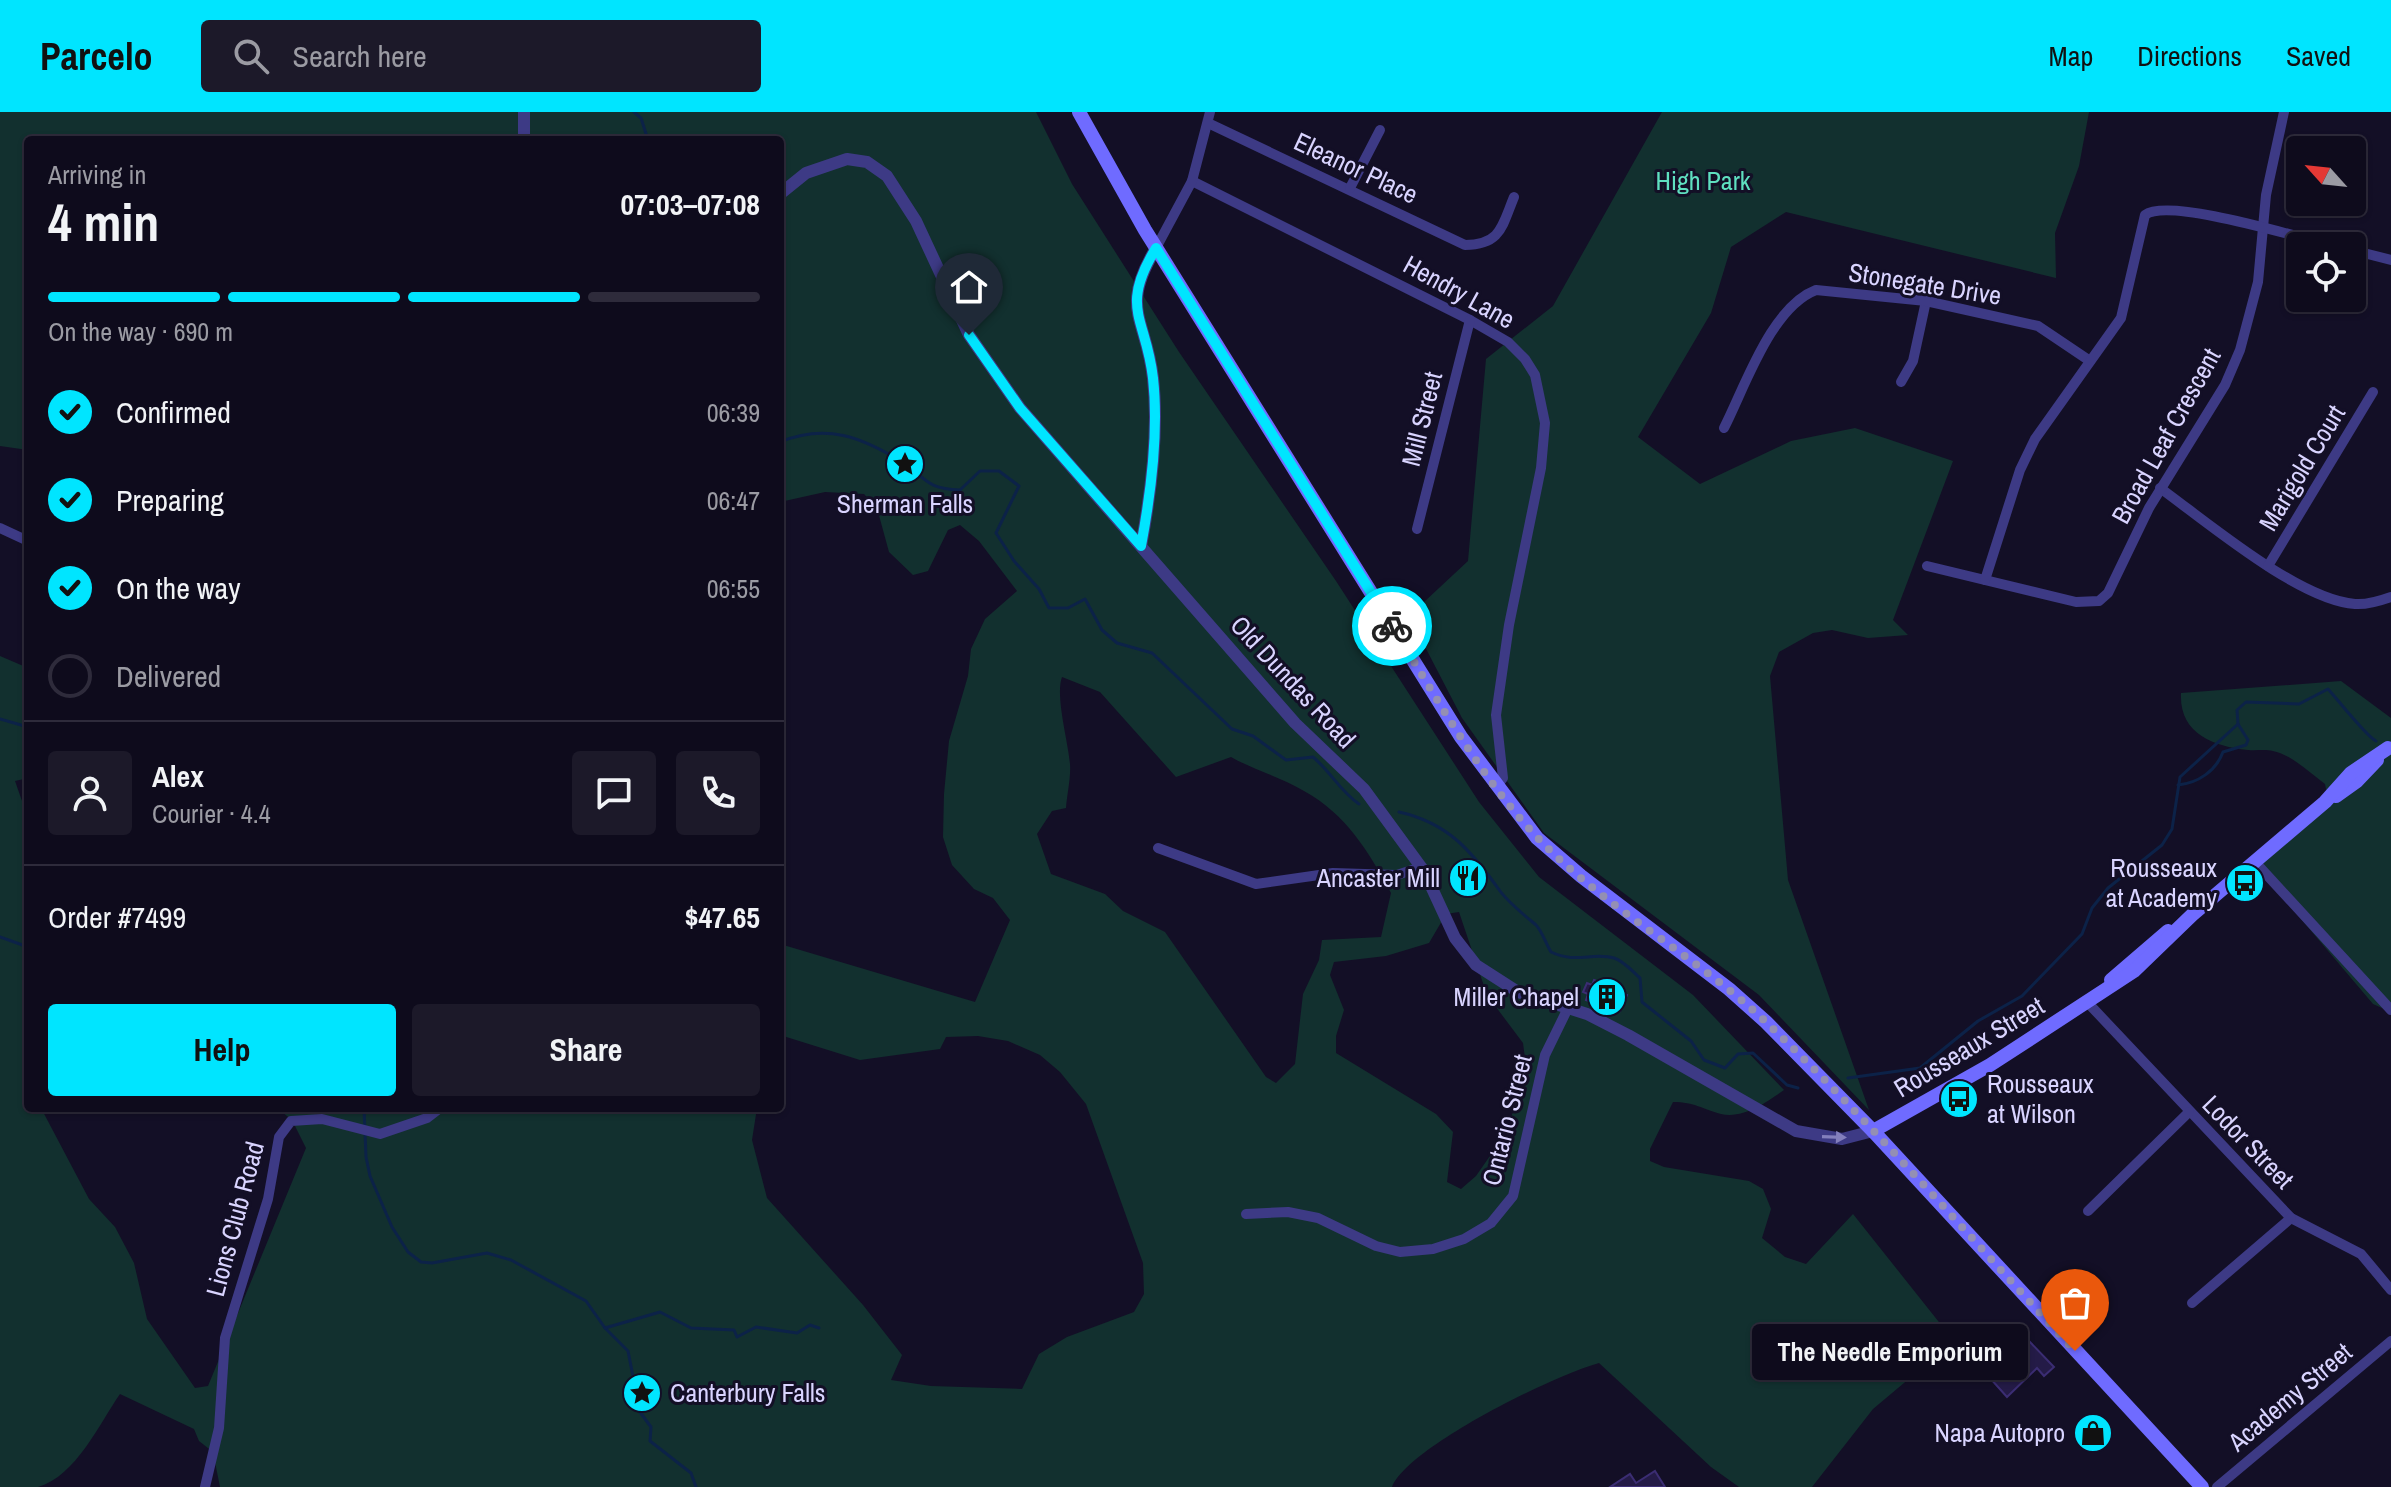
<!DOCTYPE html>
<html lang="en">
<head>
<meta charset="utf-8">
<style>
	body { margin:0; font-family:"Archivo Narrow",sans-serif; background:#1c1929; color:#f1f3f6; height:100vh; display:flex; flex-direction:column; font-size:30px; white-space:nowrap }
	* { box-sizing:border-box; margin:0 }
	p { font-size:26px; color:#9b9ba3 }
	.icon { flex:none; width:44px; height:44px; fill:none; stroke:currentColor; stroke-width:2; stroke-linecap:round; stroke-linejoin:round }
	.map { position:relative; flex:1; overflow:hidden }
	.panel { position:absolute; left:24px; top:24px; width:760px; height:976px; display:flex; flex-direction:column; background:#0e0b1c; border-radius:8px; box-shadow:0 2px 6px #0004,0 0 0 2px #2e2b3b }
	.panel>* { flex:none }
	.needle { width:52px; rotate:297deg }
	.tools { position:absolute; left:2286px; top:24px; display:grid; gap:16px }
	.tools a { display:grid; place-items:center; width:80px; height:80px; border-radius:8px; background:#0e0b1c; box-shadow:0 2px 6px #0004,0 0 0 2px #2e2b3b; font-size:40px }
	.pin { position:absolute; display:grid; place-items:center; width:68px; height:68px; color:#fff; margin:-82px -34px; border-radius:50% 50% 50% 0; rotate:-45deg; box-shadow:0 0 8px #0007 }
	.pin .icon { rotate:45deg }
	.courier { position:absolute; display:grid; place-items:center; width:80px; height:80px; margin:-40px; border:6px solid #00e5ff; border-radius:50%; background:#fff; color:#222; box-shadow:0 2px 10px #0007 }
	.bubble { position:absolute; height:56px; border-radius:8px; background:#0e0b1c; box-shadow:0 2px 6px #0004,0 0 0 2px #2e2b3b; font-size:26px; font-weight:800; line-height:56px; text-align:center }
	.overview em { font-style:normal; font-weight:800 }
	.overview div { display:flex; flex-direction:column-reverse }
	.overview { display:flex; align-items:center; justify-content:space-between; height:136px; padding:0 24px }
	h1 { font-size:52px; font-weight:800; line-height:60px }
	.bar { display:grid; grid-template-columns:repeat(4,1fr); gap:12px 8px; align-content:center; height:96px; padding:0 24px }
	.bar i { height:10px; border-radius:6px; background:#2e2b3b }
	.bar .on { background:#00e5ff }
	.bar p { grid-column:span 4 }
	.line { display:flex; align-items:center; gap:20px; padding:0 24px; border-top:2px solid #2e2b3b }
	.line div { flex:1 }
	.round { display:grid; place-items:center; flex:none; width:84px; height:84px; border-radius:8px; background:#1c1929 }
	ol { padding:0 24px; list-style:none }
	li { display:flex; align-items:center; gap:24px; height:88px }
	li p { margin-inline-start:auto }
	li .icon { padding:8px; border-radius:50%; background:#00e5ff; color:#111; stroke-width:4 }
	li:last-child { color:#9b9ba3 }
	li i { width:44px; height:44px; border:4px solid #2e2b3b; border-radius:50% }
	.action { display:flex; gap:16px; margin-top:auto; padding:16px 24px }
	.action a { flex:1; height:92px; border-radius:8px; background:#00e5ff; color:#111; font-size:32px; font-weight:800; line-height:92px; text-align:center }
	.action a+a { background:#1c1929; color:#f1f3f6 }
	header { display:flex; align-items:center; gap:48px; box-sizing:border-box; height:112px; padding:0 40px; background:#00e5ff; color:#111 }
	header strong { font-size:38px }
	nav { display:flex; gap:44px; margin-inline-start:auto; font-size:28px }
	.search { width:560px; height:72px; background:#1c1929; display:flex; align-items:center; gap:20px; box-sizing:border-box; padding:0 28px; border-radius:8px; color:#9b9ba3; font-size:30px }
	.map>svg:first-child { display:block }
</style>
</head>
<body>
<header>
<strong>Parcelo</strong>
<div class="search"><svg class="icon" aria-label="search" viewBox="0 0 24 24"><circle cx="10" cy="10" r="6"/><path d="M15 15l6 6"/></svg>Search here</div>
<nav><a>Map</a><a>Directions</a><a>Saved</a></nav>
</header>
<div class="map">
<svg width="2391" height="1375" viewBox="0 0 2391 1375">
	<rect width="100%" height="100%" fill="#130f26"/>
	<g fill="#12302f" fill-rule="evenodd">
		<path d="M0 0H1036L1072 72 1179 240 1336 469 1479 690 1539 765 1693 883 1784 978C1767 990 1744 1007 1721 1002 1702 997 1695 990 1673 990L1650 1037V1049L1664 1055 1749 1069 1763 1077 1771 1097 1762 1126 1785 1145 1806 1152 1853 1102 1954 1229 1873 1297 1812 1375H1739L1711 1355 1599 1251C1555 1263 1409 1334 1392 1375H220L213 1340 199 1329 194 1317 120 1282C99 1312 76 1364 38 1375 27 1375 11 1375 0 1375V544L28 556V666L15 669 28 706V996H41L89 1087 115 1115 134 1151 147 1207 195 1276 208 1274 306 1036 292 1008 277 996H757L752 1028 767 1086 863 1193 902 1243 891 1268 931 1274 1022 1277 1039 1242 1067 1225 1134 1200 1144 1182 1143 1151 1086 992 1060 960 1040 943 1008 929 978 924 946 925 940 937 860 948 780 923V832L975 890 1010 808 993 786 974 777 952 753 943 725 944 682 949 629 968 564 971 537 985 507 1017 479 979 429 960 413 948 418 928 459 913 463 889 440 877 396 864 382 825 380 780 390V28H28V338L0 334ZM1062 565 1100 580 1176 665 1231 645C1254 658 1281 665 1304 679 1346 702 1369 740 1391 781L1381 825 1322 828 1319 848 1303 882 1295 952 1276 971 1266 965 1165 820 1123 799 1105 782 1051 762 1037 722 1052 699 1066 696C1067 682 1071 666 1070 652 1068 629 1055 584 1062 565ZM1459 800 1487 883 1523 931 1526 954 1519 987 1499 1031 1476 1064 1461 1077 1447 1070 1453 1020 1436 1002 1336 941V924L1344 898 1330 863 1334 850 1386 844 1429 831 1446 802Z"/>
		<polygon points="1662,0 2089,0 2079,54 2055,121 2056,166 1786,100 1731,135 1711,201 1638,325 1700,372 1791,329 1855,316 1953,349 1893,508 1908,523 1868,526 1832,518 1813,521 1779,540 1770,564 1788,768 1869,998 1759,883 1544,721 1462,606 1409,504 1468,449 1486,247 1553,194"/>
		<path d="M2341 569 2391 606V900L2373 892 2251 748 2327 682 2325 672C2310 661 2292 643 2273 639 2265 637 2256 639 2248 638 2212 634 2179 621 2181 581Z"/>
	</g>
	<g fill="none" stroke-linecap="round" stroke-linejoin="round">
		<g stroke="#0c2248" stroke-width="3">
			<polyline points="634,0 641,6 648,28"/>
			<path d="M780 330C826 311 862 325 902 350 928 367 924 376 960 378L980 359H999L1019 374 996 421 1014 449 1039 477 1049 496H1068L1085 487 1102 518 1117 531 1152 541 1232 617 1253 624 1286 648 1313 645C1331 660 1340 679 1359 692"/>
			<polyline points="0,607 28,615"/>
			<path d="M2178 673C2198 671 2216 659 2223 640L2246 633 2248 628 2238 612"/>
			<path d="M1399 700C1449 711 1472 740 1500 779 1509 791 1524 803 1536 813 1542 819 1546 832 1551 840 1576 852 1592 840 1614 846 1624 849 1633 860 1640 866L1642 890 1691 929 1704 948 1725 956 1738 942 1753 941 1787 973 1798 976"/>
			<polyline points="0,825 28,835"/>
			<path d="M1848 966 1920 956 1978 909 2022 884 2082 822 2092 796 2108 776 2162 733 2172 717 2180 665 2238 612 2237 598 2246 590 2299 592 2328 577C2339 589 2366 624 2376 629"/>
			<polyline points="364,996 366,1045 370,1064 392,1115 408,1140 421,1150 432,1151 487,1141 511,1148 586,1189 605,1216 628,1239 640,1300 651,1315 650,1329 691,1361 696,1375"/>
			<polyline points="605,1216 660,1200 691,1216 734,1218 737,1225 756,1215 797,1221 810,1213 819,1216"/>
		</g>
	</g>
	<g fill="#241b47" stroke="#3b2d73" stroke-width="2">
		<polygon points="1594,868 1627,883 1620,899 1586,888 1588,882 1583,880 1587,871 1592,873"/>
		<polygon points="2029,1229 2054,1255 2044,1264 2037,1256 2007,1285 1990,1266"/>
		<polygon points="1655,1359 1665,1375 1610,1375 1630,1362 1636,1371"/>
	</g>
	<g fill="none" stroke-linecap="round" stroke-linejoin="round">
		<g stroke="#3d3a85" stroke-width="10">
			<path d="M1208 11 1465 133C1501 133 1502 114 1514 85"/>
			<polyline points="1192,69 1470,208 1508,230 1525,247 1535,263 1545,311 1541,356 1509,513 1496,603 1503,666 1497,674"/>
			<polyline points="1350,76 1380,18"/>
			<polyline points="1156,136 1192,69 1210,0"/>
			<polyline points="2352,138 2391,148"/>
			<polyline points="1901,270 1913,249 1926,189"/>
			<path d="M1724 316C1745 275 1771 195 1816 178L1926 189 2038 214 2090 249"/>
			<path d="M2160 376C2207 410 2299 488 2355 492 2368 493 2380 489 2391 485"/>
			<polyline points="0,416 28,429"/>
			<polyline points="1417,417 1470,208"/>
			<polyline points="1927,454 2076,490 2099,489 2108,481 2149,396 2225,273 2240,238 2258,170 2266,83 2284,0"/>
			<polyline points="2268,454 2373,280"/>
			<path d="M1985 468 2020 358 2035 327 2121 206 2145 103C2169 85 2300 126 2334 134"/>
			<polyline points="1158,736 1256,772 1333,761 1397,763 1421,755"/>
			<polyline points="2255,750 2391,898"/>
			<polyline points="2088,891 2291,1106 2361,1142 2391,1178"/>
			<polyline points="2088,1099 2189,1000"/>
			<polyline points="1246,1102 1288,1100 1318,1106 1376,1134 1400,1140 1433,1137 1464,1127 1491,1111 1513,1084 1545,943 1568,896"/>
			<polyline points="2192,1191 2291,1106"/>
			<polyline points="205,1375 219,1316 225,1226 268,1087 279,1025 291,1009 322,1007 380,1022 427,1006 440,996"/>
			<polyline points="2217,1375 2391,1229"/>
		</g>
		<g stroke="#3d3a85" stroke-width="12">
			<polyline points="524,28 524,0"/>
			<polyline points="780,82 806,61 847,47 867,50 887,64 916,109 969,223 1020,296 1295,611 1364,677 1424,759 1455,826 1476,853 1518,880 1587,902 1628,923 1796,1019 1842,1027 1873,1019"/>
			<path d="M1141 434C1151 381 1159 320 1153 266 1146 205 1119 198 1156 136"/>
		</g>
		<g stroke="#6f6bff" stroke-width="14">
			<polyline points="1079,0 1145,118 1461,625 1537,726 1581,764 1729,877 1766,910 1873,1019 2202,1375"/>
			<polyline points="2336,684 2357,669 2377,648"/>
			<polyline points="2111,868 2168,819"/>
			<polyline points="1873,1019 1990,953 2134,859 2192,803 2325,690 2351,661 2388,636"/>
		</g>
	</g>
	<defs><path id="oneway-solid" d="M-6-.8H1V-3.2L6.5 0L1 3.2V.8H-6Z" transform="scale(2)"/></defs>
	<use fill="#837fbc" href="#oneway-solid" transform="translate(1834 1025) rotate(2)"/>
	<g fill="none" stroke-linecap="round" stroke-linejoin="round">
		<path stroke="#948fb3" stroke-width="8" stroke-dasharray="0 14.4" d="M1392 514C1441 592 1488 681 1556 744 1621 805 1700 848 1765 909 1874 1013 1972 1128 2075 1239"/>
		<path stroke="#00e5ff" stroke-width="10" d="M969 223 1020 296 1141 434C1151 381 1159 320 1153 266 1146 205 1119 197 1156 136L1392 514"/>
	</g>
	<defs>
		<symbol id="sight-disc" viewBox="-11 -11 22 22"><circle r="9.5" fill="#00e5ff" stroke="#130f26"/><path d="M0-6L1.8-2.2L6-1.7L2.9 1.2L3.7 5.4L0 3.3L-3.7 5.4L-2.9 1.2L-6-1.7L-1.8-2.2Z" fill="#111"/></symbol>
		<symbol id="restaurant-disc" viewBox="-11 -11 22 22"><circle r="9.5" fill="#00e5ff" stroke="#130f26"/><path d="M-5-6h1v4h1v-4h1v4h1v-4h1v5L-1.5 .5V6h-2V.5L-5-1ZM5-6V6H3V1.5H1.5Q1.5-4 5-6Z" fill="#111"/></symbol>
		<symbol id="bus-disc" viewBox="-11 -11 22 22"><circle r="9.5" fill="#00e5ff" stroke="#130f26"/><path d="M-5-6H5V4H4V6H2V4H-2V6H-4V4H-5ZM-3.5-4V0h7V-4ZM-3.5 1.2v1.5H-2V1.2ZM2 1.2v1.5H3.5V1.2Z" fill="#111"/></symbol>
		<symbol id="building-disc" viewBox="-11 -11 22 22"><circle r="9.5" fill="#00e5ff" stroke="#130f26"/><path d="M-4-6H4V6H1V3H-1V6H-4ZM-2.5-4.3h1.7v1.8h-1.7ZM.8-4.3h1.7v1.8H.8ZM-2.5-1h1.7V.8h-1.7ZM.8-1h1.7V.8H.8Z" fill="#111"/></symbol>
		<symbol id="shop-disc" viewBox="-11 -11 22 22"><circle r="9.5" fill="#00e5ff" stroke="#130f26"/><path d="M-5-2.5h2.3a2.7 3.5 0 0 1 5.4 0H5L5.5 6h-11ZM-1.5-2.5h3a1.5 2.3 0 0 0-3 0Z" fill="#111"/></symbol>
	</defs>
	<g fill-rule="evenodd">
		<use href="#sight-disc" x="883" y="330" width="44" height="44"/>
		<use href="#restaurant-disc" x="1446" y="744" width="44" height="44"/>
		<use href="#bus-disc" x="2223" y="749" width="44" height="44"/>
		<use href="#building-disc" x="1585" y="863" width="44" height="44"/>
		<use href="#bus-disc" x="1937" y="965" width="44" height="44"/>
		<use href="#sight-disc" x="620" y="1259" width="44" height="44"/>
		<use href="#shop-disc" x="2071" y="1299" width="44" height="44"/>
	</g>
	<g text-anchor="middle" stroke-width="6" stroke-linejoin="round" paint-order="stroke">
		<g font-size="26" fill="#d9d4ff" stroke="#130f26">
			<text transform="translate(1356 56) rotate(25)" y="9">Eleanor Place</text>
			<text transform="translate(1925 172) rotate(9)" y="9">Stonegate Drive</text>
			<text transform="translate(1459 180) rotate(29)" y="9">Hendry Lane</text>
			<text transform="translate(1422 307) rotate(-76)" y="9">Mill Street</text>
			<text transform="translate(2166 324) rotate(-61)" y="9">Broad Leaf Crescent</text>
			<text transform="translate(2302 356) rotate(-59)" y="9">Marigold Court</text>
			<text transform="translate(1293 570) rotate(47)" y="9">Old Dundas Road</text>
			<text transform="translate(1969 935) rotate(-31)" y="9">Rousseaux Street</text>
			<text transform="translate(1507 1008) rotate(-76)" y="9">Ontario Street</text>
			<text transform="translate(2248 1030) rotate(46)" y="9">Lodor Street</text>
			<text transform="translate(235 1107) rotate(-75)" y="9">Lions Club Road</text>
			<text transform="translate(2290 1285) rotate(-40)" y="9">Academy Street</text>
		</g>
		<g font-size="26" fill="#5fe0c0" stroke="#130f26">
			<text x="1703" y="78">High Park</text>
		</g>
		<g font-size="26" fill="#d9d4ff" stroke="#130f26" text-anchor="end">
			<text x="905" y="401" text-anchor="middle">Sherman Falls</text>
			<text x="2217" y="765">Rousseaux<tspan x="2217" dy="30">at Academy</tspan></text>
			<text x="1440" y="775">Ancaster Mill</text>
			<text x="1579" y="894">Miller Chapel</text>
			<text x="1987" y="981" text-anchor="start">Rousseaux<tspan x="1987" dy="30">at Wilson</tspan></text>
			<text x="670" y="1290" text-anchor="start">Canterbury Falls</text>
			<text x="2065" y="1330">Napa Autopro</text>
		</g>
	</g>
</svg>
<div class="tools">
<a><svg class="needle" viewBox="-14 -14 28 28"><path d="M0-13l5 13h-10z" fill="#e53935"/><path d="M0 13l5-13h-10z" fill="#9b9ba3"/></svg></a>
<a><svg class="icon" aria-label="locate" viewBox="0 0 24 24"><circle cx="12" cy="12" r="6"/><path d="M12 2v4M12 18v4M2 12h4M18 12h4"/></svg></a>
</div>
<div class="pin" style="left:2075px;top:1239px;background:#ea580c"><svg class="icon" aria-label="bag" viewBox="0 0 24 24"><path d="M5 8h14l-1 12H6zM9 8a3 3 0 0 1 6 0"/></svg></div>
<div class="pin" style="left:969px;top:223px;background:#1f2937"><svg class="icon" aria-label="home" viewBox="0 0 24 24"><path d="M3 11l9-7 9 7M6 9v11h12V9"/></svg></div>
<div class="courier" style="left:1392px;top:514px"><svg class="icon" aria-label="bike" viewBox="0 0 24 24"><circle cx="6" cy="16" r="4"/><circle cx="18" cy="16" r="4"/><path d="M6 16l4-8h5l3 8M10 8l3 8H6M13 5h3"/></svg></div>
<div class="bubble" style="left:1752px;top:1212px;width:276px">The Needle Emporium</div>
<section class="panel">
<div class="overview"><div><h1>4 min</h1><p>Arriving in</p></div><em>07:03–07:08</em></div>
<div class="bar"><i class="on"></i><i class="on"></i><i class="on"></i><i></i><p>On the way · 690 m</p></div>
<ol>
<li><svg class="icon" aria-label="check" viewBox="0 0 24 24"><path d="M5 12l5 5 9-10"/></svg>Confirmed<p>06:39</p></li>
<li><svg class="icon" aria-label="check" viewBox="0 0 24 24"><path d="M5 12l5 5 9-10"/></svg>Preparing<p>06:47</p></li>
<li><svg class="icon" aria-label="check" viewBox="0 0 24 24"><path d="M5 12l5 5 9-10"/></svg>On the way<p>06:55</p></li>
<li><i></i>Delivered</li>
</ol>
<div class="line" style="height:144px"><a class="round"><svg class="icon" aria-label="person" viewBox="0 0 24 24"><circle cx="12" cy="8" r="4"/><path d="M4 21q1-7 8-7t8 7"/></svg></a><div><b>Alex</b><p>Courier · 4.4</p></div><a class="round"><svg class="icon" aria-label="chat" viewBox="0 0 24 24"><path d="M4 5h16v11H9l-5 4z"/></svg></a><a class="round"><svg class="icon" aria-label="phone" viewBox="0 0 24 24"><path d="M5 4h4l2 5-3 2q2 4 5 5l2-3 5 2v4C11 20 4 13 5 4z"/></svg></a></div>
<div class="line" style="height:104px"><div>Order #7499</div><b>$47.65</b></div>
<div class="action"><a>Help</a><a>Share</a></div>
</section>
</div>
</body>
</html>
